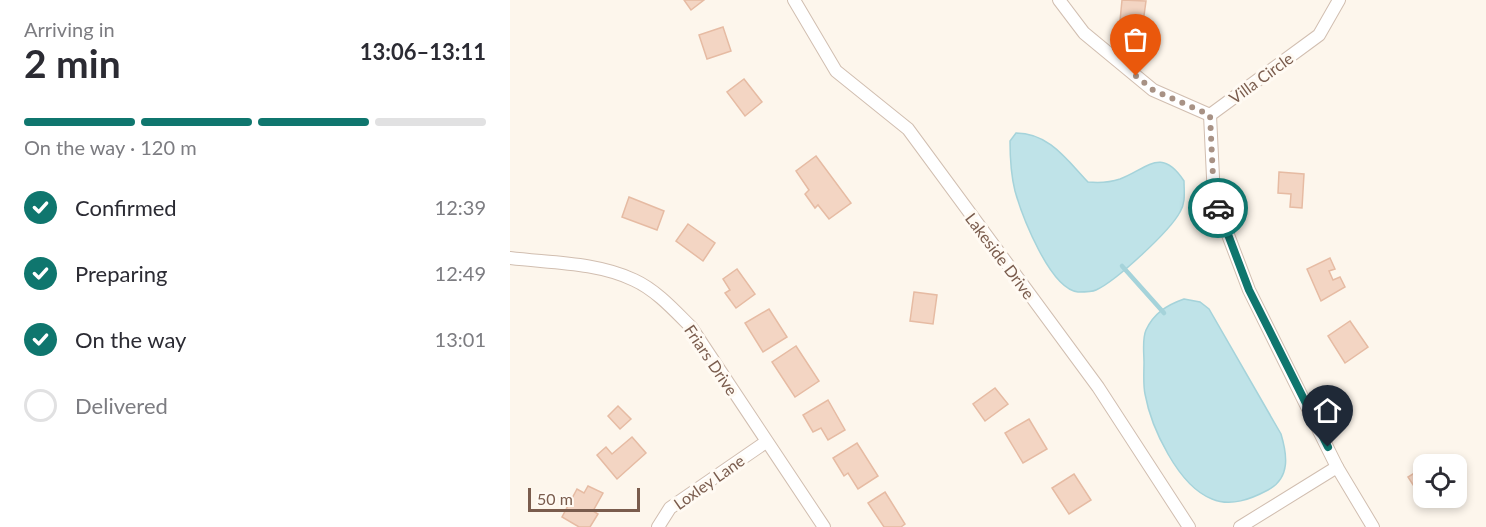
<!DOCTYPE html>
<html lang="en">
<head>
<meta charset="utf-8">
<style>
	body { margin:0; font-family:Lato,sans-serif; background:#f2f2f3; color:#2b2b33; height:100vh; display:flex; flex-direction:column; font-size:22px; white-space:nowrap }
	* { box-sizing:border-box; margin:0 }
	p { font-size:20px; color:#7c7c81 }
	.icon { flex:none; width:33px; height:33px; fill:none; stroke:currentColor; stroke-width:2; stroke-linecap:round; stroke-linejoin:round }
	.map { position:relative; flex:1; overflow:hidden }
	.sheet { display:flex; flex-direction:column; background:#fff; width:510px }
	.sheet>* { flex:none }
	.tools { position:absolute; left:903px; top:454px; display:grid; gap:12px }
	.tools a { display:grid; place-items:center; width:54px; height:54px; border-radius:12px; background:#fff; box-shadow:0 3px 9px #0003; font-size:30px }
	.scale { position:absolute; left:18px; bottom:15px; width:112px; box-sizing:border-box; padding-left:6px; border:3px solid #7a5c4d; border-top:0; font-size:16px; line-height:21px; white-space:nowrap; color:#7a5c4d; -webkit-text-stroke:4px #fffaf3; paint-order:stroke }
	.pin { position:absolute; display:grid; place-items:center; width:51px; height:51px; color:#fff; margin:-62px -26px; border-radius:50% 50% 50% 0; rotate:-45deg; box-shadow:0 0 6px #0007 }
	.pin .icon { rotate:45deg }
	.courier { position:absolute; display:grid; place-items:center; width:60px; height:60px; margin:-30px; border:4px solid #0f766e; border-radius:50%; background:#fff; color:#222; box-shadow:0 2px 8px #0007 }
	.summary em { font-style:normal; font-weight:700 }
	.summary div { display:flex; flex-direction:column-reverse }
	.summary { display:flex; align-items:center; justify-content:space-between; height:102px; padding:0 24px }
	h1 { font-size:39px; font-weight:700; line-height:45px }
	.bar { display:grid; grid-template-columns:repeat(4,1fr); gap:9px 6px; align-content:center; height:72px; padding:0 24px }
	.bar i { height:8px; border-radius:4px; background:#e1e1e2 }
	.bar .selected { background:#0f766e }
	.bar p { grid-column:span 4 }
	ol { padding:0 24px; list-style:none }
	li { display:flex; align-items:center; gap:18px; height:66px }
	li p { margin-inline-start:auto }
	li .icon { padding:6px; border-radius:50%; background:#0f766e; color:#fff; stroke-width:4 }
	li:last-child { color:#7c7c81 }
	li i { width:33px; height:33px; border:3px solid #e1e1e2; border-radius:50% }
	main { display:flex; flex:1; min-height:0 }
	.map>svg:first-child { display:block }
</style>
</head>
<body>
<main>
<section class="sheet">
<div class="summary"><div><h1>2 min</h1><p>Arriving in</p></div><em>13:06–13:11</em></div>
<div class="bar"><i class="selected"></i><i class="selected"></i><i class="selected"></i><i></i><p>On the way · 120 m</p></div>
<ol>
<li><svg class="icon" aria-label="check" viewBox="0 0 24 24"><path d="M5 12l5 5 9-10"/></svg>Confirmed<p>12:39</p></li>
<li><svg class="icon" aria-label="check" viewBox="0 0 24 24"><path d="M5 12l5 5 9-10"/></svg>Preparing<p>12:49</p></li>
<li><svg class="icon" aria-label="check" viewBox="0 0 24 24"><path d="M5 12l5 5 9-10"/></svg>On the way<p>13:01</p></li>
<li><i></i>Delivered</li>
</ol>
</section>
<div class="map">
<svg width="976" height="527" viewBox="0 0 976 527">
	<rect width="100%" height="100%" fill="#fdf6ec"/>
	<g fill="#bfe3e8" stroke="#a5d3da" stroke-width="1.5">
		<path d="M506 133C539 133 557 160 578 182 588 183 601 182 610 179 637 169 651 146 674 181 674 191 676 203 670 212 660 231 606 281 586 290 582 292 574 292 568 292 540 289 512 216 505 191 501 175 500 157 500 141Z"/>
		<path d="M674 299 690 302 699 309 771 434C777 454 781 478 758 490 741 499 721 507 702 499 668 486 641 427 635 394 633 384 634 372 634 362 634 353 632 339 636 330 644 313 657 305 674 299Z"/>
	</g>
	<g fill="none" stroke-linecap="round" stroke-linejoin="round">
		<polyline stroke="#a5d3da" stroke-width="4.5" points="612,266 654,313"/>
	</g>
	<g fill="#f3d5c3" stroke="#e6bba3" stroke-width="1.5">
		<polygon points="174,0 194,0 181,10"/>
		<polygon points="612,0 636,1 633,23 610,21"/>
		<polygon points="213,27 221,51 197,59 189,35"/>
		<polygon points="234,79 252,102 235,116 217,92"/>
		<polygon points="306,156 341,203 319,219 308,205 305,208 295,194 299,190 286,171"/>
		<polygon points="769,172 794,174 792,208 780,207 781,194 768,193"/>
		<polygon points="119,197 154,211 147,230 112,217"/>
		<polygon points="178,224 205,243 193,261 166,241"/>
		<polygon points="820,258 825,269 819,271 823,280 830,277 835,287 811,301 797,269"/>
		<polygon points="227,269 245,294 226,308 215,293 220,290 213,279"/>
		<polygon points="404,292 427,295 423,324 400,321"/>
		<polygon points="259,309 277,337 253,352 235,323"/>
		<polygon points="840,321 858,347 835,363 818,336"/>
		<polygon points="286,346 309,381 285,397 262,362"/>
		<polygon points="485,388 498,404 475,421 463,404"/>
		<polygon points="318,400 335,430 318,440 311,428 303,432 293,415"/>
		<polygon points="108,406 121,419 110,429 98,416"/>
		<polygon points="519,419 537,449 513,463 495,433"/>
		<polygon points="122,437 136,453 107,479 87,455 96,447 102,454"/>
		<polygon points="347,443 368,476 348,489 338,473 334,476 323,458"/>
		<polygon points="914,467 914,496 911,497 898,477"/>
		<polygon points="564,474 581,500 559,514 542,488"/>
		<polygon points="78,486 93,493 83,511 88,514 80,527 69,527 52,517 67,489 74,493"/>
		<polygon points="375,492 395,524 391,527 374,527 358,503"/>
	</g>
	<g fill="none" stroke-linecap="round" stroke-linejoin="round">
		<defs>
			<g id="street">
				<polyline points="284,0 326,71 398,129 588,387 679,527"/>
				<polyline points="549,0 574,33 643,90 700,115"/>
				<polyline points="700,115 704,198 739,290 827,467 863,527"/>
				<polyline points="700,115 809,35 829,0"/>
				<path d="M0 258C40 263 86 262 124 280 146 290 164 310 181 327L314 527"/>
				<polyline points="148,527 160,508 256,442"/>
				<polyline points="730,527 827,467"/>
			</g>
		</defs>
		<use href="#street" stroke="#d1beb0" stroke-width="14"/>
		<use href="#street" stroke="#fff" stroke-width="12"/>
	</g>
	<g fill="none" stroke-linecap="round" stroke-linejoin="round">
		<polyline stroke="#a89285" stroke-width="6" stroke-dasharray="0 10.8" points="626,76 643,90 700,115 704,198 708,208"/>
		<polyline stroke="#0f766e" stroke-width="8" points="708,208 739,290 818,447"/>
	</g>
	<g text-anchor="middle" stroke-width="6" stroke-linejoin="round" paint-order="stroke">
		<g font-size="16" fill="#7a5c4d" stroke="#fffaf3">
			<text transform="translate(751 78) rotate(-36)" y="6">Villa Circle</text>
			<text transform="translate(490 256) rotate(53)" y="6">Lakeside Drive</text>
			<text transform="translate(201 360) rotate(56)" y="6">Friars Drive</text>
			<text transform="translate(199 482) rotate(-35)" y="6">Loxley Lane</text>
		</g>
	</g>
</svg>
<div class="tools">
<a><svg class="icon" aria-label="locate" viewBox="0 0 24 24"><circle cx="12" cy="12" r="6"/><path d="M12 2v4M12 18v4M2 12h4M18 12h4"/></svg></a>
</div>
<div class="scale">50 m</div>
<div class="pin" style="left:626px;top:76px;background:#ea580c"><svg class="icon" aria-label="bag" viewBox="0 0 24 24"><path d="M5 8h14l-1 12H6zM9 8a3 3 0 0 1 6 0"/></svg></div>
<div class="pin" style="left:818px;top:447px;background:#1f2937"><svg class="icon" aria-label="home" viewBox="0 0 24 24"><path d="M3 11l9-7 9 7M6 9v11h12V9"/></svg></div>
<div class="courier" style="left:708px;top:208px"><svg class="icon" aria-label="car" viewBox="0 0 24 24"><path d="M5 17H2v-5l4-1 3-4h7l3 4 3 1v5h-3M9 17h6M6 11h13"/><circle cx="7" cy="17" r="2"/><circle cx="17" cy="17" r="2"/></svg></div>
</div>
</main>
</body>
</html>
